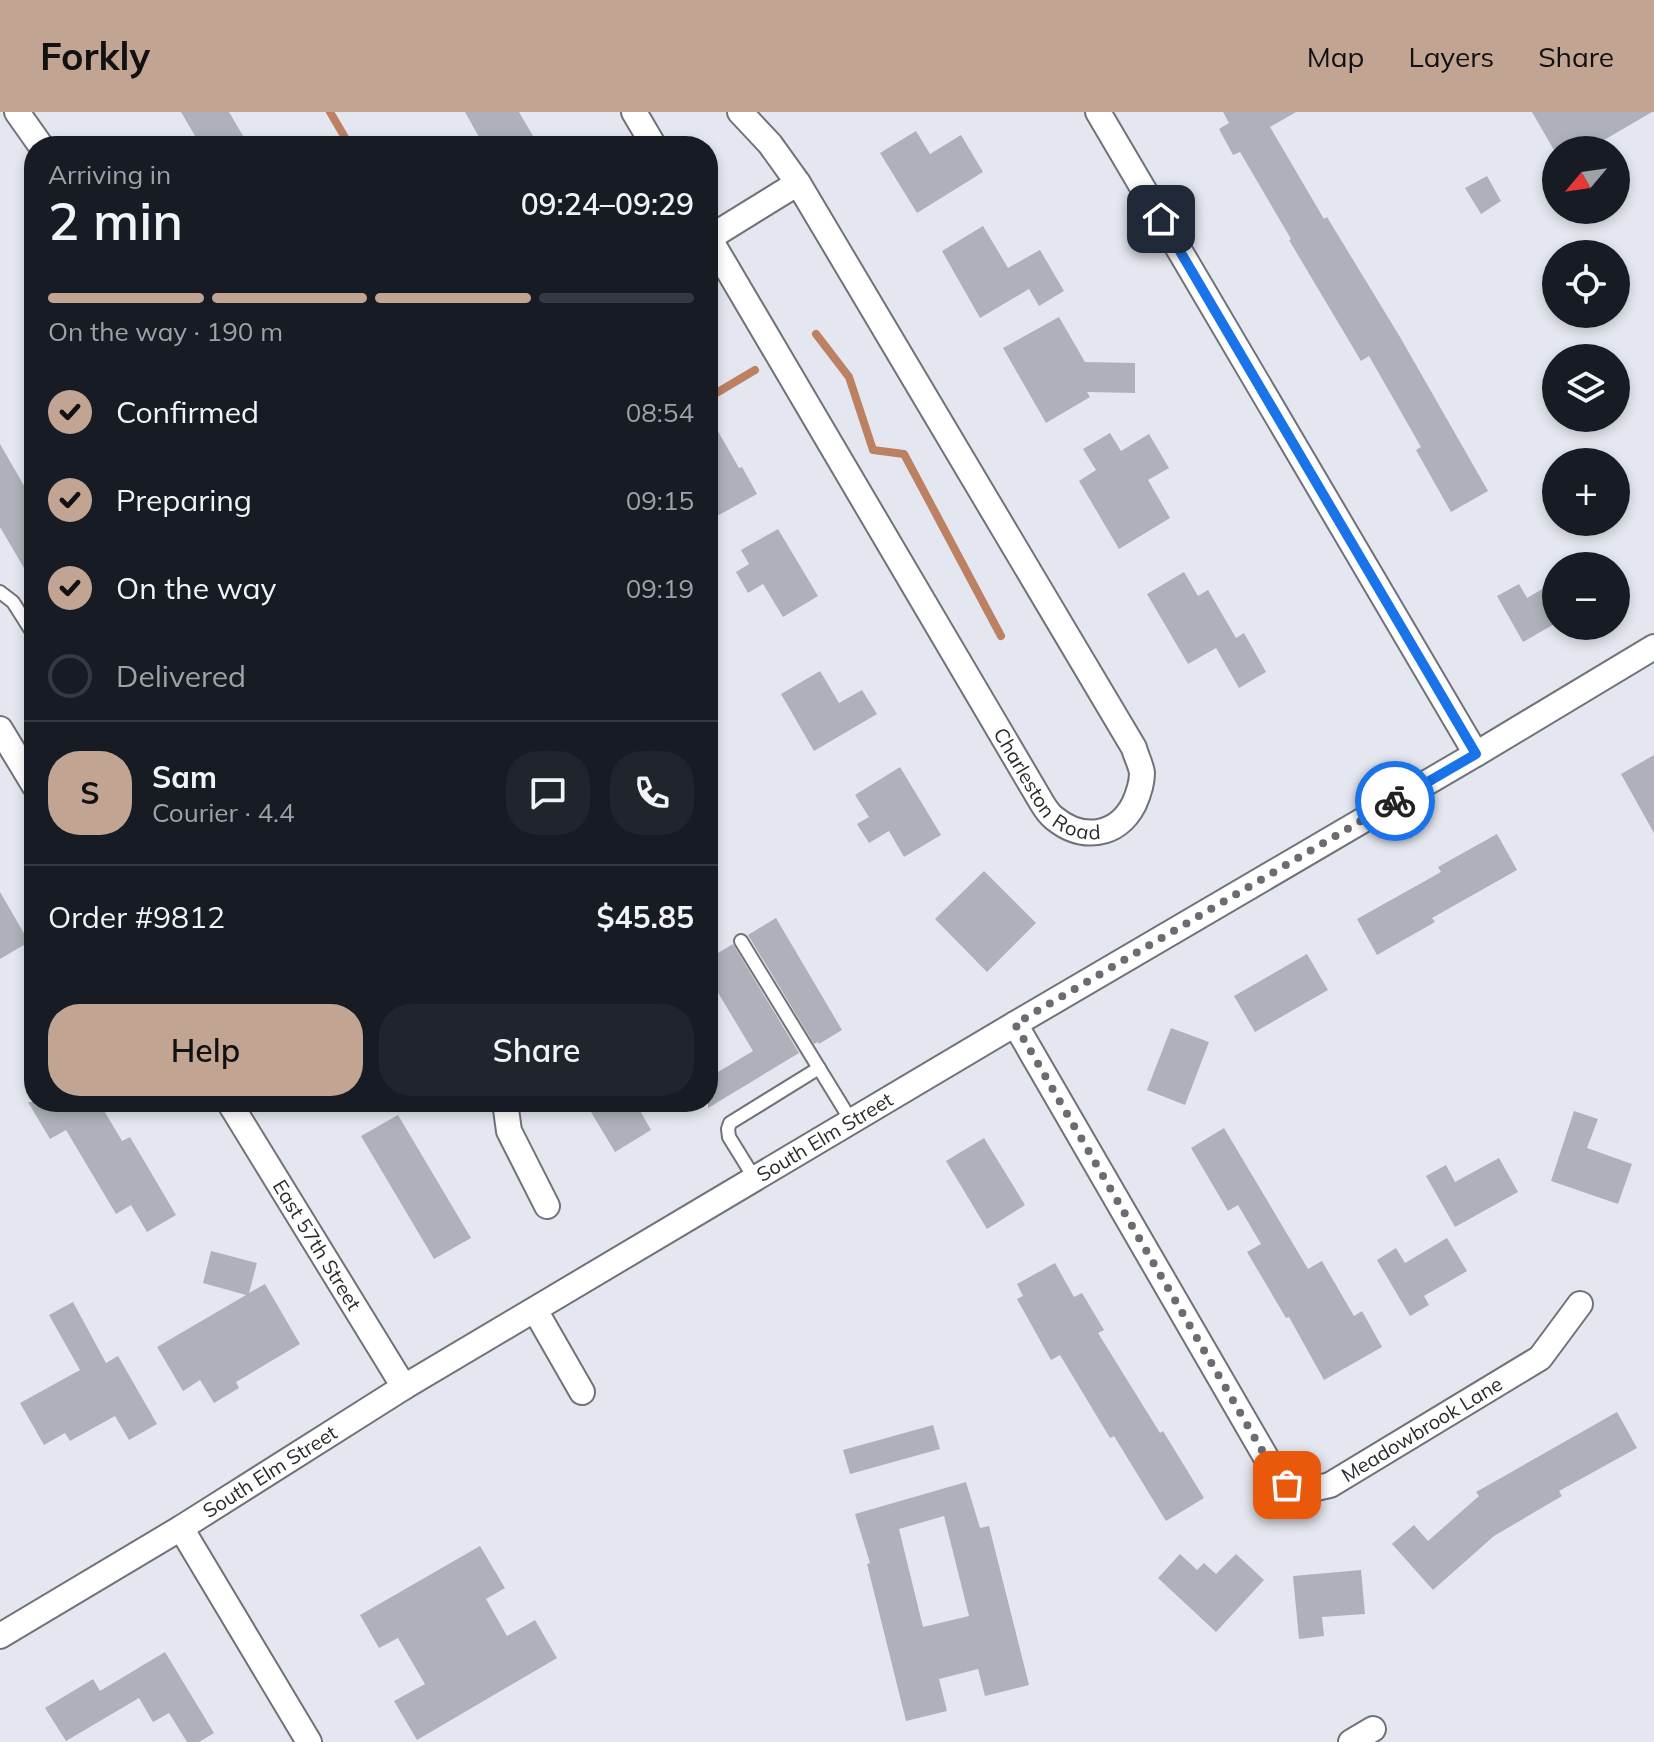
<!DOCTYPE html>
<html lang="en">
<head>
<meta charset="utf-8">
<style>
	body { margin:0; font-family:Mulish,sans-serif; background:#20242c; color:#f1f3f6; height:100vh; display:flex; flex-direction:column; font-size:30px; white-space:nowrap }
	* { box-sizing:border-box; margin:0 }
	p { font-size:26px; color:#9ea1a6 }
	.icon { flex:none; width:44px; height:44px; fill:none; stroke:currentColor; stroke-width:2; stroke-linecap:round; stroke-linejoin:round }
	.map { position:relative; flex:1; overflow:hidden }
	.sheet { position:absolute; left:24px; top:24px; width:694px; height:976px; display:flex; flex-direction:column; background:#171b24; border-radius:32px; box-shadow:0 4px 12px #0003 }
	.sheet>* { flex:none }
	.needle { width:52px; rotate:241deg }
	.controls { position:absolute; left:1542px; top:24px; display:grid; gap:16px }
	.controls a { display:grid; place-items:center; width:88px; height:88px; border-radius:50%; background:#171b24; box-shadow:0 4px 12px #0003; font-size:40px }
	.pin { position:absolute; display:grid; place-items:center; width:68px; height:68px; color:#fff; margin:-34px; border-radius:16px; box-shadow:0 4px 12px #0006 }
	.courier { position:absolute; display:grid; place-items:center; width:80px; height:80px; margin:-40px; border:6px solid #1a73e8; border-radius:50%; background:#fff; color:#222; box-shadow:0 2px 10px #0007 }
	.headline em { font-style:normal; font-weight:600 }
	.headline div { display:flex; flex-direction:column-reverse }
	.headline { display:flex; align-items:center; justify-content:space-between; height:136px; padding:0 24px }
	h1 { font-size:52px; font-weight:600; line-height:60px }
	.bar { display:grid; grid-template-columns:repeat(4,1fr); gap:12px 8px; align-content:center; height:96px; padding:0 24px }
	.bar i { height:10px; border-radius:6px; background:#363941 }
	.bar .on { background:#c2a493 }
	.bar p { grid-column:span 4 }
	.line { display:flex; align-items:center; gap:20px; padding:0 24px; border-top:2px solid #363941 }
	.line div { flex:1 }
	.round { display:grid; place-items:center; flex:none; width:84px; height:84px; border-radius:32px; background:#20242c }
	ol { padding:0 24px; list-style:none }
	li { display:flex; align-items:center; gap:24px; height:88px }
	li p { margin-inline-start:auto }
	li .icon { padding:8px; border-radius:50%; background:#c2a493; color:#111; stroke-width:4 }
	li:last-child { color:#9ea1a6 }
	li i { width:44px; height:44px; border:4px solid #363941; border-radius:50% }
	.primary-button { display:flex; gap:16px; margin-top:auto; padding:16px 24px }
	.primary-button a { flex:1; height:92px; border-radius:32px; background:#c2a493; color:#111; font-size:32px; font-weight:600; line-height:92px; text-align:center }
	.primary-button a+a { background:#20242c; color:#f1f3f6 }
	header { display:flex; align-items:center; gap:48px; box-sizing:border-box; height:112px; padding:0 40px; background:#c2a493; color:#111 }
	header strong { font-size:38px }
	nav { display:flex; gap:44px; margin-inline-start:auto; font-size:28px }
	.map>svg:first-child { display:block }
</style>
</head>
<body>
<header>
<strong>Forkly</strong>
<nav><a>Map</a><a>Layers</a><a>Share</a></nav>
</header>
<div class="map">
<svg width="1654" height="1630" viewBox="0 0 1654 1630">
	<rect width="100%" height="100%" fill="#e5e7f0"/>
	<g fill="none" stroke-linecap="round" stroke-linejoin="round">
		<g stroke="#bc8163" stroke-width="8">
			<polyline points="330,0 350,34"/>
			<polyline points="816,222 849,265 873,338 904,342 1001,524"/>
			<polyline points="708,286 755,258"/>
		</g>
	</g>
	<g fill="#afb1ba" fill-rule="evenodd">
		<polygon points="181,0 229,0 249,34 201,34"/>
		<polygon points="465,0 519,0 539,34 484,34"/>
		<polygon points="1223,0 1296,0 1270,15 1324,107 1327,105 1400,225 1488,379 1451,400 1416,338 1421,335 1369,244 1361,249 1289,128 1291,127 1240,40 1233,43 1219,17 1229,11"/>
		<polygon points="1532,0 1652,0 1587,38 1554,38"/>
		<polygon points="916,19 930,42 961,23 983,60 917,101 880,41"/>
		<polygon points="1487,64 1501,89 1481,102 1465,76"/>
		<polygon points="983,114 1008,156 1040,138 1064,179 1039,194 1029,177 980,206 942,139"/>
		<polygon points="1059,205 1085,250 1135,251 1135,281 1087,280 1090,285 1046,311 1003,236"/>
		<polygon points="708,302 739,356 742,355 757,382 708,409"/>
		<polygon points="1110,321 1121,339 1149,322 1169,356 1148,368 1170,406 1119,437 1079,369 1096,358 1083,337"/>
		<polygon points="0,332 34,391 34,473 0,415"/>
		<polygon points="778,417 818,484 783,505 763,472 748,481 736,460 749,452 741,438"/>
		<polygon points="1184,460 1198,484 1208,478 1236,526 1244,521 1266,560 1239,576 1216,536 1188,552 1147,482"/>
		<polygon points="1556,469 1556,511 1523,530 1497,484 1519,472 1527,486"/>
		<polygon points="820,559 839,591 862,578 877,602 814,639 781,582"/>
		<polygon points="1654,643 1654,721 1621,662"/>
		<polygon points="900,655 941,723 904,745 889,719 869,731 857,712 869,705 855,683"/>
		<polygon points="1497,722 1517,758 1432,806 1435,810 1377,843 1357,807 1441,760 1438,755"/>
		<polygon points="984,759 1036,811 987,860 935,807"/>
		<polygon points="0,780 29,830 0,847"/>
		<polygon points="776,806 842,918 819,932 818,930 814,932 748,823"/>
		<polygon points="733,832 799,941 708,996 708,966 753,939 708,864 708,847"/>
		<polygon points="1307,842 1328,878 1255,920 1234,884"/>
		<polygon points="1171,916 1209,930 1185,993 1147,978"/>
		<polygon points="28,990 99,990 122,1029 130,1025 176,1103 147,1120 131,1093 116,1102 66,1018 50,1027"/>
		<polygon points="585,990 635,990 651,1018 615,1040"/>
		<polygon points="1574,999 1598,1007 1587,1036 1632,1052 1618,1092 1551,1069"/>
		<polygon points="398,1003 471,1126 434,1147 361,1024"/>
		<polygon points="1224,1016 1308,1157 1322,1149 1354,1204 1362,1199 1382,1235 1324,1268 1289,1205 1286,1206 1247,1140 1261,1132 1238,1093 1228,1099 1191,1036"/>
		<polygon points="984,1026 1025,1093 987,1117 946,1049"/>
		<polygon points="1499,1046 1518,1080 1455,1115 1426,1064 1446,1053 1455,1070"/>
		<polygon points="1447,1126 1467,1159 1424,1184 1429,1193 1410,1204 1377,1148 1396,1136 1405,1151"/>
		<polygon points="211,1139 257,1151 249,1181 265,1172 300,1232 236,1270 239,1276 214,1291 200,1268 183,1279 157,1235 246,1183 203,1171"/>
		<polygon points="1055,1151 1074,1185 1082,1181 1104,1218 1098,1221 1160,1321 1163,1319 1204,1386 1166,1409 1114,1324 1110,1326 1060,1243 1051,1248 1017,1187 1023,1184 1017,1172"/>
		<polygon points="73,1190 106,1251 118,1244 157,1312 129,1328 115,1304 70,1329 65,1321 44,1333 20,1291 80,1258 49,1203"/>
		<polygon points="1617,1300 1637,1336 1559,1379 1562,1384 1494,1424 1433,1478 1392,1432 1414,1413 1428,1429 1479,1384 1476,1380"/>
		<polygon points="933,1313 940,1337 850,1362 843,1338"/>
		<path d="M966 1370 980 1416 989 1414 1029 1573 985 1584 978 1557 939 1567 947 1599 906 1609 867 1452 870 1451 855 1402ZM944 1404 969 1504 923 1515 899 1417Z"/>
		<polygon points="480,1434 505,1476 486,1487 507,1524 535,1508 557,1546 417,1628 394,1589 425,1572 398,1526 379,1536 360,1503"/>
		<polygon points="1180,1442 1197,1458 1204,1451 1216,1462 1236,1442 1264,1468 1216,1520 1158,1466"/>
		<polygon points="1361,1458 1365,1502 1322,1505 1324,1524 1299,1527 1293,1464"/>
		<polygon points="165,1540 214,1621 199,1630 187,1630 169,1601 153,1610 139,1586 66,1629 45,1596 93,1567 100,1579"/>
	</g>
	<g fill="none" stroke-linecap="round" stroke-linejoin="round">
		<defs>
			<g id="service">
				<polyline points="0,480 13,490 34,523"/>
				<polyline points="741,829 852,1010"/>
				<polyline points="755,1067 729,1025 728,1017 730,1011 819,956"/>
			</g>
			<g id="minor">
				<polyline points="17,0 41,34"/>
				<polyline points="634,0 654,34"/>
				<polyline points="1098,0 1476,642"/>
				<path id="s1" d="M708 124 1042 691C1045 696 1049 702 1054 706 1082 729 1117 725 1134 692 1138 683 1142 671 1142 661 1141 653 1136 644 1134 636L798 71 770 32 740 0"/>
				<polyline points="709,126 798,71"/>
				<polyline points="0,617 34,673"/>
				<path id="s2" d="M1015 912 1271 1354C1291 1378 1299 1381 1330 1373L1540 1246 1580 1192"/>
				<path id="s3" d="M229 990 404 1275"/>
				<polyline points="505,990 509,1019 547,1094"/>
				<polyline points="535,1198 582,1280"/>
				<polyline points="181,1416 309,1630"/>
				<path id="s4" d="M0 1524 181 1416 404 1275 1015 912 1476 642 1654 535"/>
				<polyline points="1351,1630 1373,1617"/>
			</g>
		</defs>
		<use href="#service" stroke="#70727a" stroke-width="16"/>
		<use href="#minor" stroke="#70727a" stroke-width="28"/>
		<use href="#service" stroke="#fff" stroke-width="12"/>
		<use href="#minor" stroke="#fff" stroke-width="24"/>
	</g>
	<g fill="none" stroke-linecap="round" stroke-linejoin="round">
		<polyline stroke="#6b6c71" stroke-width="8" stroke-dasharray="0 14.4" points="1287,1373 1271,1354 1015,912 1395,689"/>
		<polyline stroke="#1a73e8" stroke-width="10" points="1161,107 1476,642 1395,689"/>
	</g>
	<g text-anchor="middle" stroke-width="8" stroke-linejoin="round" paint-order="stroke">
		<g font-size="20" fill="#292a2d" stroke="#f2f5fd">
			<text dy="7" stroke="none"><textPath href="#s1" startOffset="650">Charleston Road</textPath></text>
			<text dy="7" stroke="none"><textPath href="#s4" startOffset="964">South Elm Street</textPath></text>
			<text dy="7" stroke="none"><textPath href="#s3" startOffset="168">East 57th Street</textPath></text>
			<text dy="7" stroke="none"><textPath href="#s2" startOffset="686">Meadowbrook Lane</textPath></text>
			<text dy="7" stroke="none"><textPath href="#s4" startOffset="316">South Elm Street</textPath></text>
		</g>
	</g>
</svg>
<div class="controls">
<a><svg class="needle" viewBox="-14 -14 28 28"><path d="M0-13l5 13h-10z" fill="#e53935"/><path d="M0 13l5-13h-10z" fill="#9ea1a6"/></svg></a>
<a><svg class="icon" aria-label="locate" viewBox="0 0 24 24"><circle cx="12" cy="12" r="6"/><path d="M12 2v4M12 18v4M2 12h4M18 12h4"/></svg></a>
<a><svg class="icon" aria-label="layers" viewBox="0 0 24 24"><path d="M12 4l9 5-9 5-9-5zM3 14l9 5 9-5"/></svg></a>
<a>+</a>
<a>−</a>
</div>
<div class="pin" style="left:1287px;top:1373px;background:#ea580c"><svg class="icon" aria-label="bag" viewBox="0 0 24 24"><path d="M5 8h14l-1 12H6zM9 8a3 3 0 0 1 6 0"/></svg></div>
<div class="pin" style="left:1161px;top:107px;background:#1f2937"><svg class="icon" aria-label="home" viewBox="0 0 24 24"><path d="M3 11l9-7 9 7M6 9v11h12V9"/></svg></div>
<div class="courier" style="left:1395px;top:689px"><svg class="icon" aria-label="bike" viewBox="0 0 24 24"><circle cx="6" cy="16" r="4"/><circle cx="18" cy="16" r="4"/><path d="M6 16l4-8h5l3 8M10 8l3 8H6M13 5h3"/></svg></div>
<section class="sheet">
<div class="headline"><div><h1>2 min</h1><p>Arriving in</p></div><em>09:24–09:29</em></div>
<div class="bar"><i class="on"></i><i class="on"></i><i class="on"></i><i></i><p>On the way · 190 m</p></div>
<ol>
<li><svg class="icon" aria-label="check" viewBox="0 0 24 24"><path d="M5 12l5 5 9-10"/></svg>Confirmed<p>08:54</p></li>
<li><svg class="icon" aria-label="check" viewBox="0 0 24 24"><path d="M5 12l5 5 9-10"/></svg>Preparing<p>09:15</p></li>
<li><svg class="icon" aria-label="check" viewBox="0 0 24 24"><path d="M5 12l5 5 9-10"/></svg>On the way<p>09:19</p></li>
<li><i></i>Delivered</li>
</ol>
<div class="line" style="height:144px"><b class="round" style="background:#c2a493;color:#111">S</b><div><b>Sam</b><p>Courier · 4.4</p></div><a class="round"><svg class="icon" aria-label="chat" viewBox="0 0 24 24"><path d="M4 5h16v11H9l-5 4z"/></svg></a><a class="round"><svg class="icon" aria-label="phone" viewBox="0 0 24 24"><path d="M5 4h4l2 5-3 2q2 4 5 5l2-3 5 2v4C11 20 4 13 5 4z"/></svg></a></div>
<div class="line" style="height:104px"><div>Order #9812</div><b>$45.85</b></div>
<div class="primary-button"><a>Help</a><a>Share</a></div>
</section>
</div>
</body>
</html>
